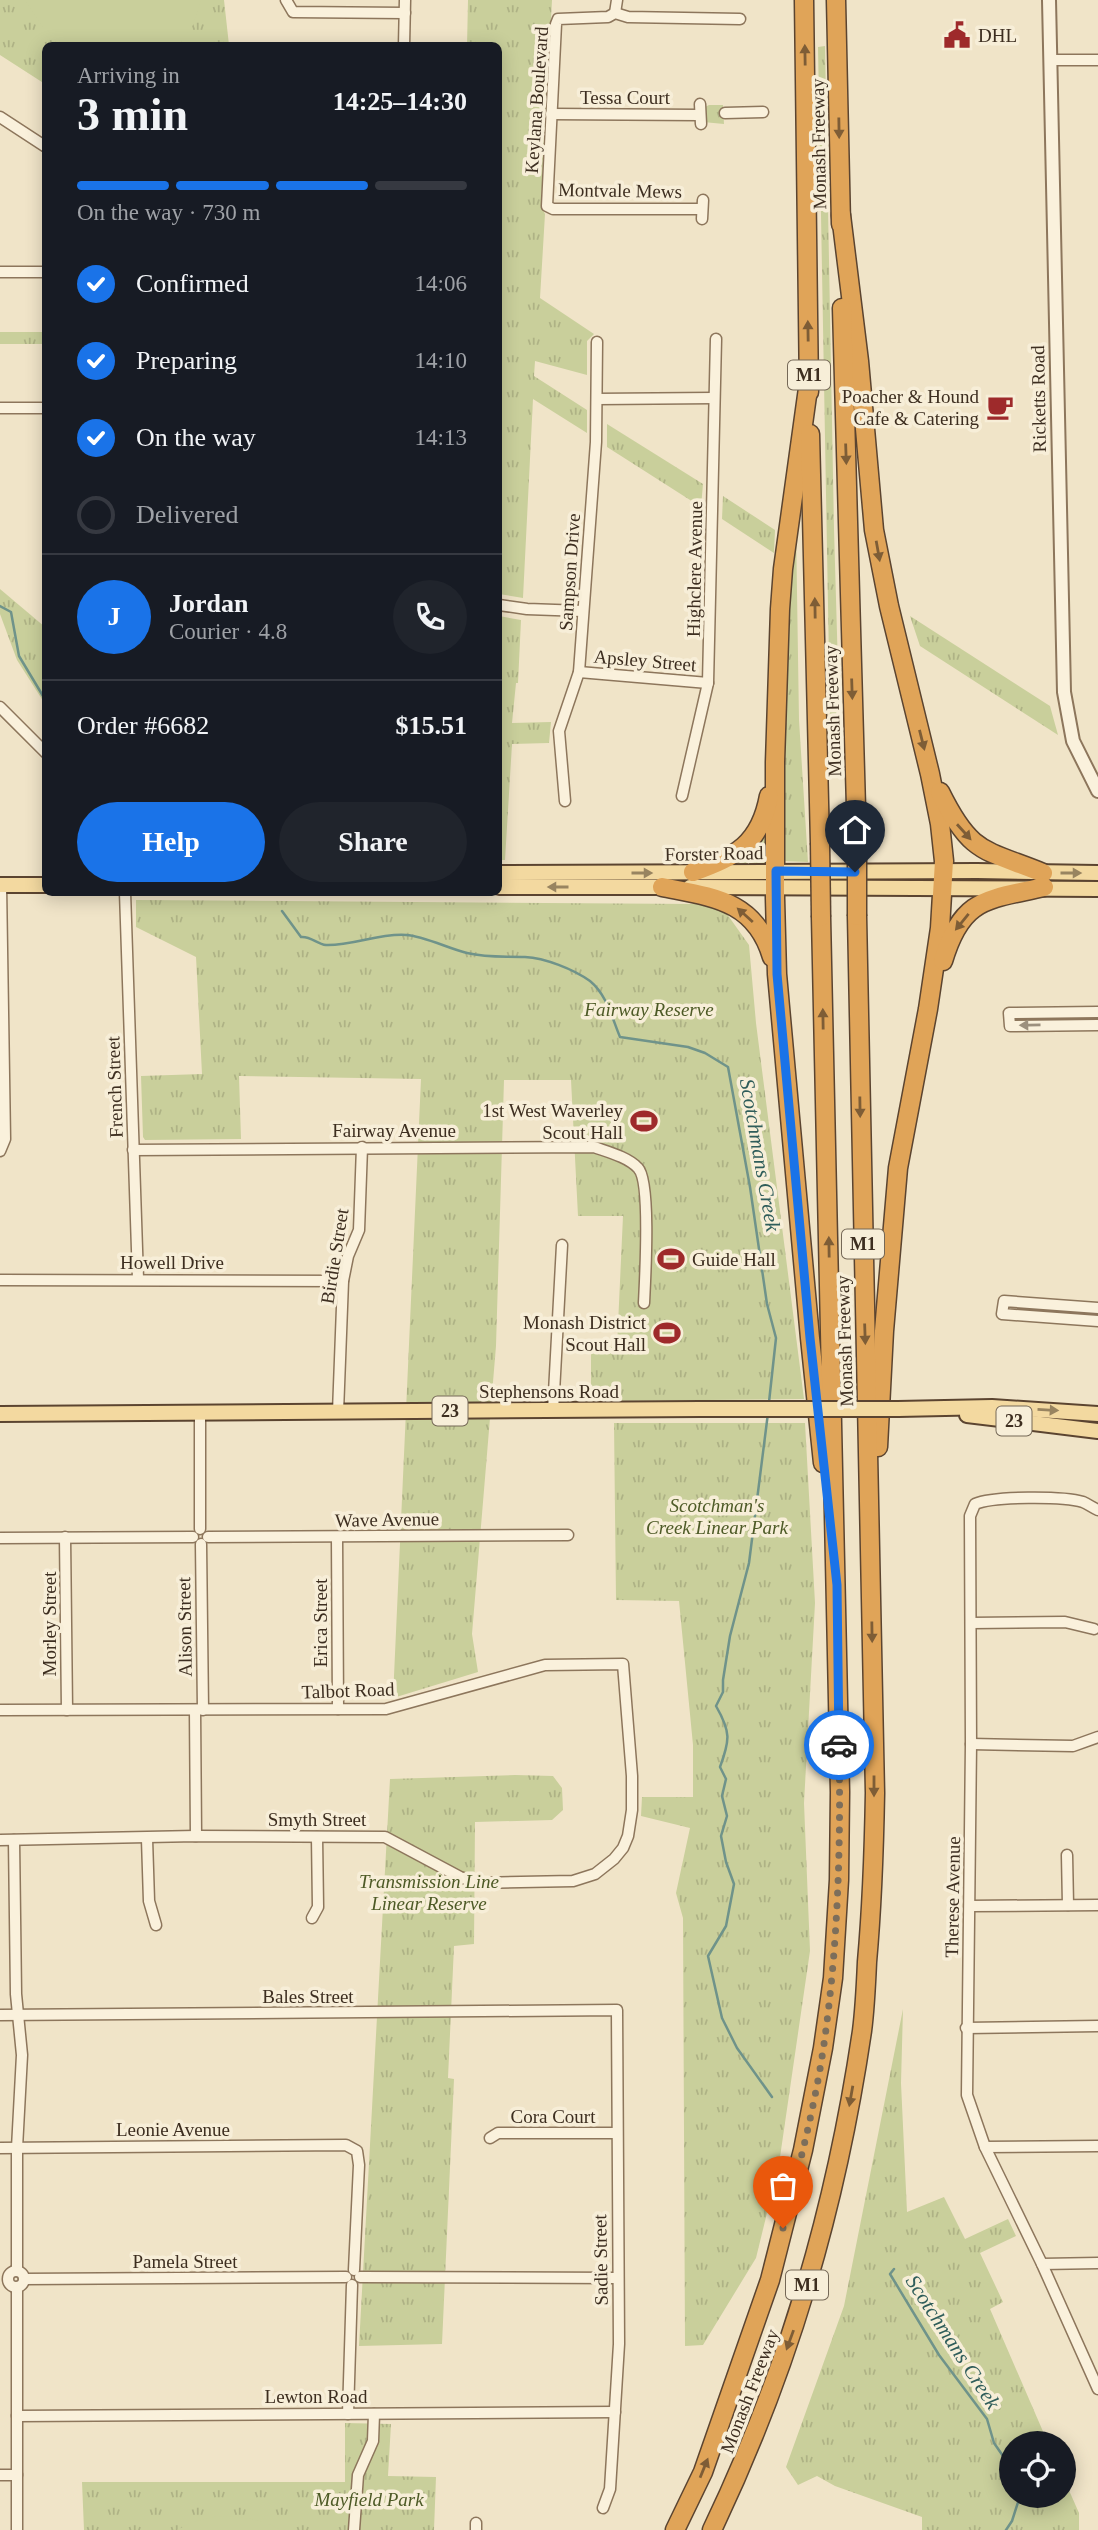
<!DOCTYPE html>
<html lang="en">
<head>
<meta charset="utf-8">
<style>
	body { margin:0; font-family:"Times New Roman",serif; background:#20242c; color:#f1f3f6; height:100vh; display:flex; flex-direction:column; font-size:26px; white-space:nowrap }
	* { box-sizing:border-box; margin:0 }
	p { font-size:23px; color:#9ea1a6 }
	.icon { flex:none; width:38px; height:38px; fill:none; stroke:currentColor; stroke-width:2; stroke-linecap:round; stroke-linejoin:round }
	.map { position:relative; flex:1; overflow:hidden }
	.drawer { position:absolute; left:42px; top:42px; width:460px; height:854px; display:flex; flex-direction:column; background:#171b24; border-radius:10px; box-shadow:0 4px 18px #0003 }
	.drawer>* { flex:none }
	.tools { position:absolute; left:999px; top:2431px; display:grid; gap:14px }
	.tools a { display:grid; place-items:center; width:77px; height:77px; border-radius:50%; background:#171b24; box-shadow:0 4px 18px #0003; font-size:35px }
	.pin { position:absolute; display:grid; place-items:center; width:60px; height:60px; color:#fff; margin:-72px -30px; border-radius:50% 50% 50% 0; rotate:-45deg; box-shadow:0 0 7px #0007 }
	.pin .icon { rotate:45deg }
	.courier { position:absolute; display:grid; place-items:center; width:70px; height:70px; margin:-35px; border:5px solid #1a73e8; border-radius:50%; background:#fff; color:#222; box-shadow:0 2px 9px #0007 }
	.overview em { font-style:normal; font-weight:700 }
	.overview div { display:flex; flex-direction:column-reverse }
	.overview { display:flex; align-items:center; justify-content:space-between; height:119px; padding:0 35px }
	h1 { font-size:46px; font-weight:700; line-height:52px }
	.bar { display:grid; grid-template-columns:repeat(4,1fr); gap:10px 7px; align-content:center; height:84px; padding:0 35px }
	.bar i { height:9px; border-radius:5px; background:#363941 }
	.bar .on { background:#1a73e8 }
	.bar p { grid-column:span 4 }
	.line { display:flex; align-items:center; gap:18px; padding:0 35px; border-top:2px solid #363941 }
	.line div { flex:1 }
	.round { display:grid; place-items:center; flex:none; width:74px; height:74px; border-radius:37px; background:#20242c }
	ol { padding:0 35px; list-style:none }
	li { display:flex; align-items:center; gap:21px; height:77px }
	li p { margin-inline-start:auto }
	li .icon { padding:7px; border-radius:50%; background:#1a73e8; color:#fff; stroke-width:4 }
	li:last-child { color:#9ea1a6 }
	li i { width:38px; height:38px; border:4px solid #363941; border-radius:50% }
	.primary-button { display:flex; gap:14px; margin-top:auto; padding:14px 35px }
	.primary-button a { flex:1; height:80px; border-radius:42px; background:#1a73e8; color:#fff; font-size:28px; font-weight:700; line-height:80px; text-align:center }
	.primary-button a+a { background:#20242c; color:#f1f3f6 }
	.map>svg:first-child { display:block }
</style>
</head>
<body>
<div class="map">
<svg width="1098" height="2530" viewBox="0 0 1098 2530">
	<defs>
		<pattern id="grass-tufts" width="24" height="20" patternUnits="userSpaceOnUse" patternTransform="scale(1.75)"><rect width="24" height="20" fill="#c9cf9b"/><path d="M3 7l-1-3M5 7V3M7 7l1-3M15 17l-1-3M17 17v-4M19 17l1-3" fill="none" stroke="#aeb285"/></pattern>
	</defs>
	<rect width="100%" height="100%" fill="#f0e4c8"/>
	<g fill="url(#grass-tufts)">
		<polygon points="0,0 224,0 229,45 46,46 45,84 0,55"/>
		<polygon points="468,0 552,0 541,206 545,214 540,298 594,334 587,341 587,375 535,361 534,376 587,410 587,433 533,399 523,598 499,594 499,46 467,46"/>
		<polygon points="825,46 834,529 841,773 831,773 818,47"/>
		<polygon points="709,105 723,105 724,124 703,122 703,108"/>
		<rect x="0" y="332" width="45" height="12"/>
		<polygon points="607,424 703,484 701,507 607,447"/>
		<polygon points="723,496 775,530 774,553 722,519"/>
		<path d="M796 527 799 720 808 862 782 861C781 750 779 636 796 527Z"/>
		<polygon points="0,589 45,627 45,704 17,660 0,614"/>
		<polygon points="499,616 521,620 518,683 516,683 512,723 551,722 549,743 512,744 505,860 499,860"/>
		<polygon points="910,616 1050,706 1058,735 920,646"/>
		<polygon points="766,821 767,860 762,866 735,865 734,862"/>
		<polygon points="136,900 696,904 714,907 727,914 749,945 756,1023 804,1399 591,1401 591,1347 617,1347 623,1216 578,1216 571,1080 504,1080 496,1346 472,1634 478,1672 393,1698 421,1079 239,1076 241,1139 145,1140 143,1137 141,1076 202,1074 196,957 136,927"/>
		<polygon points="614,1423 805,1423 815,1603 804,1803 810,1951 779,2164 756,2258 703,2345 685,2346 683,1918 676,1893 690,1828 641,1816 642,1797 693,1797 693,1745 679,1601 616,1600"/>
		<polygon points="515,1775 553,1776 562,1788 563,1810 552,1820 475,1822 474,1944 454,1946 448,2078 454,2079 442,2344 359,2346 390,1779"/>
		<polygon points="903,2009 901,2083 907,2212 944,2197 965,2239 1008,2219 1016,2236 980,2253 1003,2302 990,2309 1048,2443 1012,2443 1012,2496 1064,2496 1064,2479 1079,2513 1079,2530 922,2530 922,2517 835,2486 817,2476 798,2485 786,2467 844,2306"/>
		<polygon points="345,2423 391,2424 388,2476 436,2477 434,2530 84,2530 82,2482 345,2482"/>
	</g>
	<g fill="#c9cf9b">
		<polygon points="25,0 201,0 193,25 178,45 65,45 43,27"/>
		<path d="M218 2516C241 2517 260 2518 281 2530H177L192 2522Z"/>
	</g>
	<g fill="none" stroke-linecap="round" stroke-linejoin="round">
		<g stroke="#6f938a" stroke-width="2.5">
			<polyline points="0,606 11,612 19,656 46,701"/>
			<path d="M282 911 301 937C311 936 317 944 326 945 352 946 379 933 406 935 424 936 447 948 467 953 489 958 503 956 525 957 545 958 573 969 590 981 607 995 612 1018 620 1037L688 1047 705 1053 728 1067 750 1187 767 1304 776 1338 769 1402"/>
			<path d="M768 1413 749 1563 730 1636 723 1680V1692L716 1706C731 1732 730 1740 720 1767L726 1779 722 1796 727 1816 721 1836 726 1862 734 1884 726 1926 708 1956 722 2018 737 2048 772 2097"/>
			<polyline points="894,2269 890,2274 939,2355 987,2419 994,2443 1012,2469"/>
			<polyline points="1006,2530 1012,2521 1020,2496"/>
		</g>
		<defs>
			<g id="minor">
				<polyline points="286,0 293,12 405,13"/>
				<polyline points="615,13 617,0"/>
				<polyline points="404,46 405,0"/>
				<polyline points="1051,60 1098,60"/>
				<polyline points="700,104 701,124"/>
				<polyline points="725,113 763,112"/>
				<polyline points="551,114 699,115"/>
				<polyline points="0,117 46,147"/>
				<polyline points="701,209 553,209 547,206 556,24 558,19 608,17 615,13 628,17 740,19"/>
				<polyline points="702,219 703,200"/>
				<polyline points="0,272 46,272"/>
				<polyline points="597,399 714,398"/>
				<polyline points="0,408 46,408"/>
				<polyline points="499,605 527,609 583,611"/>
				<polyline points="579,672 708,683"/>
				<polyline points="0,707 46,753"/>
				<polyline points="682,796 708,683 716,339"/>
				<polyline points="565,801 559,731 579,672 596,442 597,342"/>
				<polyline points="125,892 138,1279"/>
				<polyline points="1098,1012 1009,1013 1010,1026 1098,1025"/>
				<path d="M133 1150 594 1147C608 1152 628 1157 638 1168 651 1181 645 1281 644 1303"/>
				<polyline points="0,1151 5,1139 1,885"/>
				<polyline points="0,1280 343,1281"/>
				<polyline points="1098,1308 1004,1301 1002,1314 1098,1321"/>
				<polyline points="553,1411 562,1245"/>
				<polyline points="338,1412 343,1281 348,1256 359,1230 362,1147"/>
				<polyline points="200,1413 200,1529"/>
				<path d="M1098 1510C1093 1508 1088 1504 1083 1502 1063 1496 993 1496 975 1504L970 1516 971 1744 967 2095 985 2147 1042 2264 1098 2389"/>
				<polyline points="65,1537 67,1710"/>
				<polyline points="208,1537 568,1535"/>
				<polyline points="337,1537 338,1709"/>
				<polyline points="0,1538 193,1537"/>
				<polyline points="201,1544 203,1710"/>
				<polyline points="971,1623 1065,1622 1094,1629"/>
				<polyline points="0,1710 386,1709 545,1665 623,1664 632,1776 632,1810 628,1836 623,1848 614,1859 595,1874 573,1881 478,1883 460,1877 385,1837 196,1836 0,1840"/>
				<polyline points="195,1710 196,1836"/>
				<polyline points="971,1744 1073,1746 1098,1737"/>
				<polyline points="147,1839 149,1901 156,1925"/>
				<polyline points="14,1840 16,1994 22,2055 17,2148 17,2271"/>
				<polyline points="1067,1855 1068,1905"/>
				<polyline points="970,1906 1098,1905"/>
				<polyline points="312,1918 318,1907 317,1837"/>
				<polyline points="0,2015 617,2010 619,2344 610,2489 603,2508"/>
				<polyline points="966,2028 1098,2026"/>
				<polyline points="490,2138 498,2133 617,2133"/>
				<polyline points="985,2147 1098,2146"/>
				<polyline points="0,2148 346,2145 357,2151 359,2165 354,2270"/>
				<polyline points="1042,2264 1098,2263"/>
				<circle cx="16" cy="2279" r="8"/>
				<polyline points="360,2277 618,2278"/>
				<polyline points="24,2279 346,2277"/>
				<polyline points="17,2287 17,2530"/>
				<polyline points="348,2414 352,2285"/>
				<polyline points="17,2416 615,2412"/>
				<polyline points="0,2475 17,2475"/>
				<polyline points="354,2530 358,2475 373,2441 374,2414"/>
				<polyline points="476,2530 476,2523"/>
			</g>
			<polyline id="tertiary" points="1049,0 1064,692 1073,741 1098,791"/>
			<g id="primary">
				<polyline points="499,873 977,871 1098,873"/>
				<polyline points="0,885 46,885"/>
				<polyline points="499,887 670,887"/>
				<polyline points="690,887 1098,889"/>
				<polyline points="898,1409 992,1407 1098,1414"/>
				<polyline points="0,1414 700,1409"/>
				<polyline points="967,1415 1098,1431"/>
			</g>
			<g id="motorway">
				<polyline points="804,0 809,392"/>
				<polyline points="836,0 841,224"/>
				<polyline points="841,215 859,361 874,530 889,606 930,774 940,824 944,861 940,928 928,1009 898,1168 884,1331 878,1447"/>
				<polyline points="842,308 857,843"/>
				<polyline points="809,381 783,569 780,609 775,762 775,898 777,974 810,1338 823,1463"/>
				<polyline points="810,434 820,843"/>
				<path d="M940 792C971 855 984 849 1043 873"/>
				<path d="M693 872C736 856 760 845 769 796"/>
				<path d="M662 887C712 897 755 900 772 957"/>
				<path d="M943 961C962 897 987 900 1044 887"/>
				<polyline points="675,2530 703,2472 770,2280 803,2150 823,2048 833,1978 839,1880 840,1792 821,917"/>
				<path d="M712 2530C789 2369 836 2207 862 2031 865 2008 866 1985 867 1962 872 1906 874 1850 875 1793L857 916"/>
			</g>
		</defs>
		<use href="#minor" stroke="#8d765c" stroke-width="13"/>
		<use href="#tertiary" stroke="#8d765c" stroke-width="16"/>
		<use href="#primary" stroke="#5b4430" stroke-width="18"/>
		<use href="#motorway" stroke="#5b4430" stroke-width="21"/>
		<use href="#minor" stroke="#faf1dc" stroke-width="10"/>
		<use href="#tertiary" stroke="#faf1dc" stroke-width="12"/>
		<use href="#primary" stroke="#f3d9a0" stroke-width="14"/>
		<use href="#motorway" stroke="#e0a458" stroke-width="18"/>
		<defs>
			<polyline id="primary-bridge" points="700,1409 898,1409"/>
			<g id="motorway-bridge">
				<polyline points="820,843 821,917"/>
				<polyline points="857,843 857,916"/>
			</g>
		</defs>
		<use href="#primary-bridge" stroke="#5b4430" stroke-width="18" stroke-linecap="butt"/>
		<use href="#motorway-bridge" stroke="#5b4430" stroke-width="21" stroke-linecap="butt"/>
		<use href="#primary-bridge" stroke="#f3d9a0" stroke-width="14"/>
		<use href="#motorway-bridge" stroke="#e0a458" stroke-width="18"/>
	</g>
	<defs><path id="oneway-solid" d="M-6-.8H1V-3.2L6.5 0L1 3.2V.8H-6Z" transform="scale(1.75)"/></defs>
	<g fill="#7e5d36">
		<use href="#oneway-solid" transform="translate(805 55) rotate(-91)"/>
		<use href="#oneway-solid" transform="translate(839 128) rotate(89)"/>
		<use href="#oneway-solid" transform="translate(808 331) rotate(-91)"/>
		<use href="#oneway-solid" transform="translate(846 454) rotate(88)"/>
		<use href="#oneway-solid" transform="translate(878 551) rotate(80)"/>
		<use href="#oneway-solid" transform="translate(815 608) rotate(-91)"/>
		<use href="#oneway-solid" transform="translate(852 689) rotate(88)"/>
		<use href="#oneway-solid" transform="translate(922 740) rotate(76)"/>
		<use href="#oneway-solid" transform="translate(964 832) rotate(48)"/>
		<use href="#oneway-solid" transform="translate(745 915) rotate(-138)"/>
		<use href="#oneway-solid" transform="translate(962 922) rotate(129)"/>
		<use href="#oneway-solid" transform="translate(823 1019) rotate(-91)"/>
		<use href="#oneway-solid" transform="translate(860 1107) rotate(89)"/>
		<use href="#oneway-solid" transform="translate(829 1247) rotate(-91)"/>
		<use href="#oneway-solid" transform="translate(865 1334) rotate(88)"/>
		<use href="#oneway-solid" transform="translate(872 1632) rotate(89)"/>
		<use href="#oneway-solid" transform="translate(874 1786) rotate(90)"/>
		<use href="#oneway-solid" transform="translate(851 2096) rotate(100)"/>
		<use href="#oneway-solid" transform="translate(790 2340) rotate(110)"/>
		<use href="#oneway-solid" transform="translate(704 2468) rotate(-68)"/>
	</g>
	<g fill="#988460">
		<use href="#oneway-solid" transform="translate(642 873)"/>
		<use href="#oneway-solid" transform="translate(1071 873)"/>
		<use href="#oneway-solid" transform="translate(558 887) rotate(180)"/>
		<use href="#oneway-solid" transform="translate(1048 1410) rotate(3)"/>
	</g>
	<use fill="#9c907e" href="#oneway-solid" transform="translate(1030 1025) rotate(179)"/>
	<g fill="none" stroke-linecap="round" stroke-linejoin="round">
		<path stroke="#7c6e5b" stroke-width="7" stroke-dasharray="0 12.6" d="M783 2228C799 2167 815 2106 824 2044 838 1945 841 1845 839 1745"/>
		<polyline stroke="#1a73e8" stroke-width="9" points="839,1745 837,1585 810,1338 777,974 776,871 855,872"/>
	</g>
	<defs>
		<symbol id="civic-bare" viewBox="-9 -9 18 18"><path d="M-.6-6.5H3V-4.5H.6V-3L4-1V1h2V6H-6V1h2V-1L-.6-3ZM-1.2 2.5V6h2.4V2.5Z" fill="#9e2a2b" stroke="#f7eed8" stroke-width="2.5" paint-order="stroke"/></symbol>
		<symbol id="cafe-bare" viewBox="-9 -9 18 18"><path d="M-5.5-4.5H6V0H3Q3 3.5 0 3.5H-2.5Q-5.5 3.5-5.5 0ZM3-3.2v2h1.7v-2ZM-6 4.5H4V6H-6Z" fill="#9e2a2b" stroke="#f7eed8" stroke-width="2.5" paint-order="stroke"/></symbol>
		<symbol id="stadium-bare" viewBox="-9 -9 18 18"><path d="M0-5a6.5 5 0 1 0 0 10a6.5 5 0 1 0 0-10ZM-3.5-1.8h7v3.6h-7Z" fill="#9e2a2b" stroke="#f7eed8" stroke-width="2.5" paint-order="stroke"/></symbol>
	</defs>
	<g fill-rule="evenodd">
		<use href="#civic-bare" x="938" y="16" width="38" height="38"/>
		<use href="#cafe-bare" x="981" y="388" width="38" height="38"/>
		<use href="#stadium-bare" x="625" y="1102" width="38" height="38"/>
		<use href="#stadium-bare" x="652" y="1240" width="38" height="38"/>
		<use href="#stadium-bare" x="648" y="1314" width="38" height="38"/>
	</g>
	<g text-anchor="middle" stroke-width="7" stroke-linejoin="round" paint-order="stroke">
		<g fill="#f7eed8" stroke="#756857" stroke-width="2">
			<rect x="788" y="360.5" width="42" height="29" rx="5"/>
			<rect x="842" y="1229.5" width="42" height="29" rx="5"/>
			<rect x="432.5" y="1396.5" width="35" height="29" rx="5"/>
			<rect x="996.5" y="1406.5" width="35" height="29" rx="5"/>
			<rect x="786" y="2270.5" width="42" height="29" rx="5"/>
		</g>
		<g font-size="18" font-weight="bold" fill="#3d2e20">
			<text x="809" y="381">M1</text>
			<text x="863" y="1250">M1</text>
			<text x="450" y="1417">23</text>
			<text x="1014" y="1427">23</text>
			<text x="807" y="2291">M1</text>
		</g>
		<g font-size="19" fill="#3d2e20" stroke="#f7eed8" text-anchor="end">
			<text x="978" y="42" text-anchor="start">DHL</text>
			<text x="979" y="403">Poacher &amp; Hound<tspan x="979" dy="22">Cafe &amp; Catering</tspan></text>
			<text x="623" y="1117">1st West Waverley<tspan x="623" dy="22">Scout Hall</tspan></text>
			<text x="692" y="1266" text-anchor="start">Guide Hall</text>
			<text x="646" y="1329">Monash District<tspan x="646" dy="22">Scout Hall</tspan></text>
		</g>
		<g font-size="19" fill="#3d2e20" stroke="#f7eed8">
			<text x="625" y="104">Tessa Court</text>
			<text transform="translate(536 100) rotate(-86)" y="7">Keylana Boulevard</text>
			<text transform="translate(818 144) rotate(-91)" y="7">Monash Freeway</text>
			<text transform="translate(620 190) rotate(1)" y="7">Montvale Mews</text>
			<text transform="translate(1038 399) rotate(-91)" y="7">Ricketts Road</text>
			<text transform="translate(694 569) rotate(-89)" y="7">Highclere Avenue</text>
			<text transform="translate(569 572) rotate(-86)" y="7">Sampson Drive</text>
			<text transform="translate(645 660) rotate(5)" y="7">Apsley Street</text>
			<text transform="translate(832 711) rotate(-92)" y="7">Monash Freeway</text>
			<text transform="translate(714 853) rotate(-1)" y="7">Forster Road</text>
			<text transform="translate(114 1087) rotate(-92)" y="7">French Street</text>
			<text x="394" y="1137">Fairway Avenue</text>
			<text transform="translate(334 1256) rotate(-81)" y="7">Birdie Street</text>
			<text x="172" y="1269">Howell Drive</text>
			<text transform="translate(844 1341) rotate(-92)" y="7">Monash Freeway</text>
			<text x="549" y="1398">Stephensons Road</text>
			<text transform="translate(387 1519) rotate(-1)" y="7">Wave Avenue</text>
			<text transform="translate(320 1623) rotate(-90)" y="7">Erica Street</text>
			<text transform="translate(49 1624) rotate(-90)" y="7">Morley Street</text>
			<text transform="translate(184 1627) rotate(-91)" y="7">Alison Street</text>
			<text transform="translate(348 1690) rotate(-2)" y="7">Talbot Road</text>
			<text x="317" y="1826">Smyth Street</text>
			<text transform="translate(952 1897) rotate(-89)" y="7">Therese Avenue</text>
			<text x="308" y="2003">Bales Street</text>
			<text x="553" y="2123">Cora Court</text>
			<text x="173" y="2136">Leonie Avenue</text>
			<text transform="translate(600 2260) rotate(-91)" y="7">Sadie Street</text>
			<text x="185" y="2268">Pamela Street</text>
			<text transform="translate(749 2391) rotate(-69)" y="7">Monash Freeway</text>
			<text x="316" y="2403">Lewton Road</text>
		</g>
		<g font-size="19" font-style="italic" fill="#4d5a26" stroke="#f7eed8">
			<text x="649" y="1016">Fairway Reserve</text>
			<text x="717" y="1512">Scotchman's<tspan x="717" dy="22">Creek Linear Park</tspan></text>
			<text x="429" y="1888">Transmission Line<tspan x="429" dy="22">Linear Reserve</tspan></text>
			<text x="369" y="2506">Mayfield Park</text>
		</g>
		<g font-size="21" font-style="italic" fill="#2f5d5a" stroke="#f7eed8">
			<text transform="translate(760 1155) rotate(80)" y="7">Scotchmans Creek</text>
			<text transform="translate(953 2342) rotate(57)" y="7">Scotchmans Creek</text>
		</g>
	</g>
</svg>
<div class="tools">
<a><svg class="icon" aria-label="locate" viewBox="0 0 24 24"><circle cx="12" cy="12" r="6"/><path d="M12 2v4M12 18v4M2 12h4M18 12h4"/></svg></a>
</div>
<div class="pin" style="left:783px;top:2228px;background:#ea580c"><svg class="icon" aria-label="bag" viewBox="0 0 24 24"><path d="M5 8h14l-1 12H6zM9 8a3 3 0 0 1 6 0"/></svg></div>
<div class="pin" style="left:855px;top:872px;background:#1f2937"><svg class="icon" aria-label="home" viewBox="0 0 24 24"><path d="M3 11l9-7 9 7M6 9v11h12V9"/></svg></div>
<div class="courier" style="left:839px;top:1745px"><svg class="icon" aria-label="car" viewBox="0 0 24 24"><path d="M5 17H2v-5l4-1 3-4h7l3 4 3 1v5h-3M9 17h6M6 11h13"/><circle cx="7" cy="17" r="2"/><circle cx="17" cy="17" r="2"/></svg></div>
<section class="drawer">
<div class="overview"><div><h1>3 min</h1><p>Arriving in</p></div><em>14:25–14:30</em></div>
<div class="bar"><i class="on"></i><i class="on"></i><i class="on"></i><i></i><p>On the way · 730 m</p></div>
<ol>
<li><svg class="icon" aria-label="check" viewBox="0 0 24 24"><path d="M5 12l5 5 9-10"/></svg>Confirmed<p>14:06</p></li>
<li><svg class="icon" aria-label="check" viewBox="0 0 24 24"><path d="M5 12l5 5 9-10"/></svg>Preparing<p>14:10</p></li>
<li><svg class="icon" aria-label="check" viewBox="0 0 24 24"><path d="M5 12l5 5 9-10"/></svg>On the way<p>14:13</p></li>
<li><i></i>Delivered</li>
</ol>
<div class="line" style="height:126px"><b class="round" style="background:#1a73e8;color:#fff">J</b><div><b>Jordan</b><p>Courier · 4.8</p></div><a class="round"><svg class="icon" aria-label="phone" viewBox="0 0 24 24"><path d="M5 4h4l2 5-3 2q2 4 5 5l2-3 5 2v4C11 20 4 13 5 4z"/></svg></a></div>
<div class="line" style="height:91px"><div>Order #6682</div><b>$15.51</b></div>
<div class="primary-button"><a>Help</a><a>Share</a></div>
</section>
</div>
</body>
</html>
